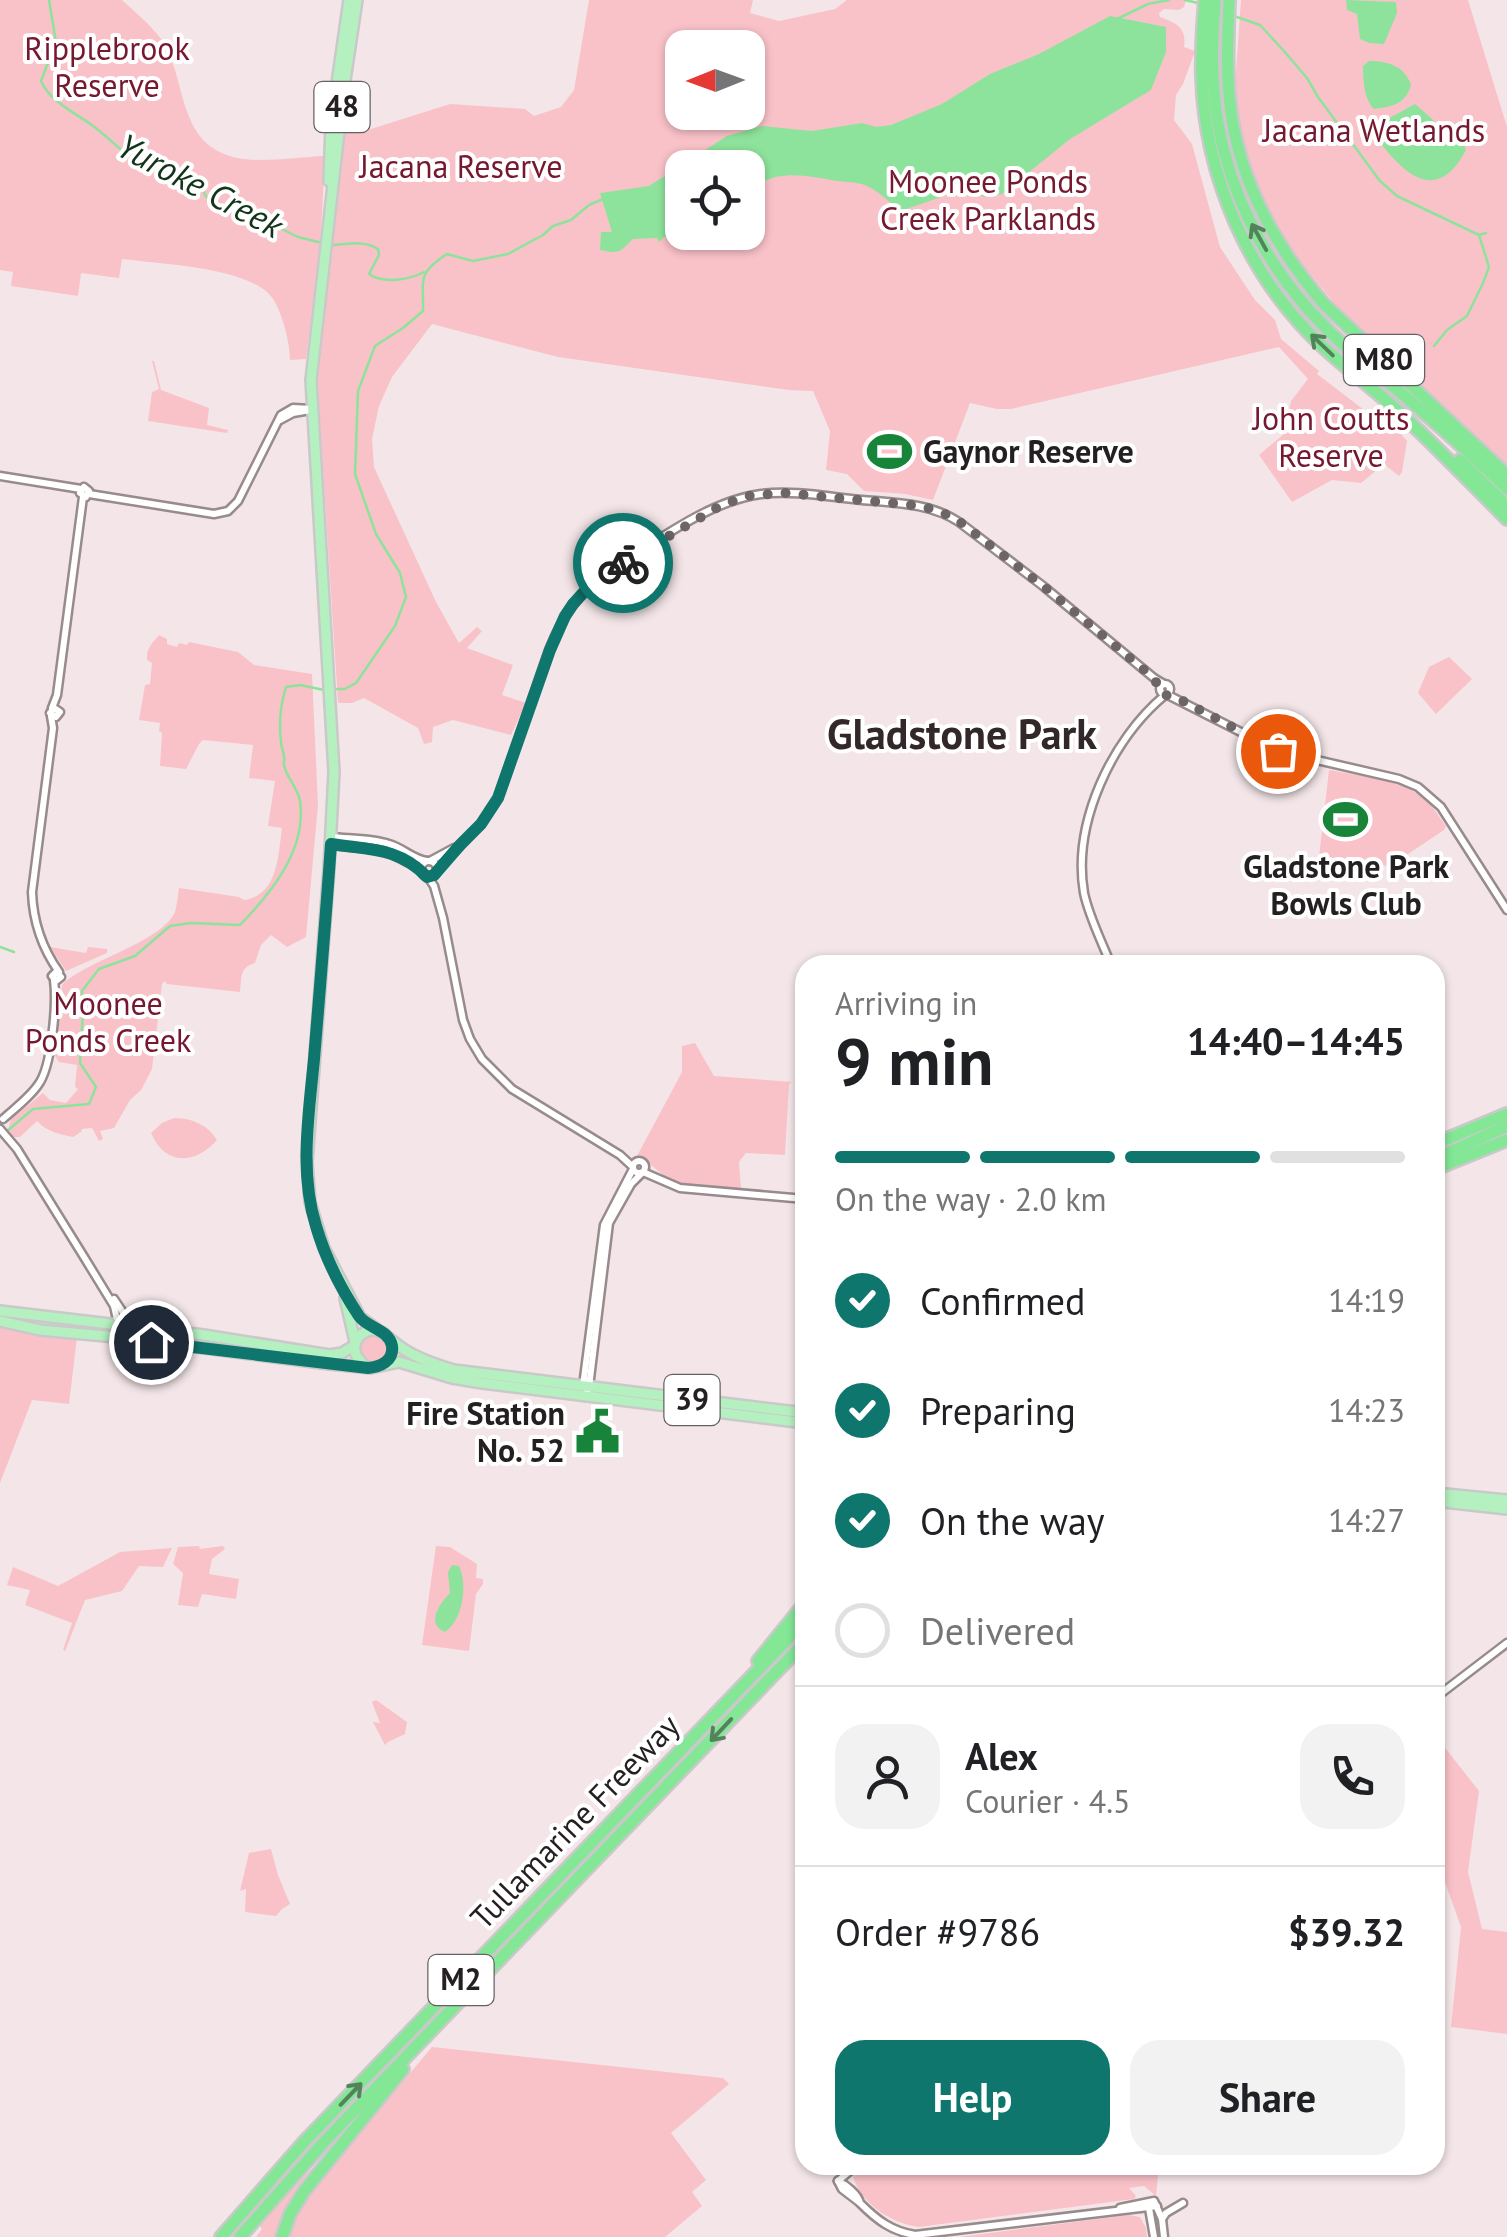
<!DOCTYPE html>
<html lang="en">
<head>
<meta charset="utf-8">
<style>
	body { margin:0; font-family:"PT Sans",sans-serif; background:#f2f2f2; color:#202124; height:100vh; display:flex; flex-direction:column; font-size:38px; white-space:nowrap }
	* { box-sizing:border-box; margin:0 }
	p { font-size:32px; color:#757577 }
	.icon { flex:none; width:55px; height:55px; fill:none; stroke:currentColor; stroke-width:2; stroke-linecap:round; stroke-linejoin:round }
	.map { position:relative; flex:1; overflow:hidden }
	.side { position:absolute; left:795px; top:955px; width:650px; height:1220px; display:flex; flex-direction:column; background:#fff; border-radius:30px; box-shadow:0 2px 8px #0004 }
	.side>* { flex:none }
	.needle { width:65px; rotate:269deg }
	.fabs { position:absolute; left:665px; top:30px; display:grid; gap:20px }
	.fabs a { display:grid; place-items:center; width:100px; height:100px; border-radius:20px; background:#fff; box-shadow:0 2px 8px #0004; font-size:50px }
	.pin { position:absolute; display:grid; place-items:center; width:85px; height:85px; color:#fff; margin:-42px; border:5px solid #fff; border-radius:50%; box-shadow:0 2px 10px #0007 }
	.courier { position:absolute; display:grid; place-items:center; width:100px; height:100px; margin:-50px; border:8px solid #0f766e; border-radius:50%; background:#fff; color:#222; box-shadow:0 2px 12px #0007 }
	.overview em { font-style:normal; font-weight:800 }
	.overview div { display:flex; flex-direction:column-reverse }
	.overview { display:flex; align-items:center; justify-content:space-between; height:170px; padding:0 40px }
	h1 { font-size:65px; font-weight:800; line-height:75px }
	.bar { display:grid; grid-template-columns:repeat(4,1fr); gap:15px 10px; align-content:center; height:120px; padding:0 40px }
	.bar i { height:12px; border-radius:8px; background:#e0e0e0 }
	.bar .current { background:#0f766e }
	.bar p { grid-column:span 4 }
	.line { display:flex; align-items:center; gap:25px; padding:0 40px; border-top:2px solid #e0e0e0 }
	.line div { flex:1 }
	.round { display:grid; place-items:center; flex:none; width:105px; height:105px; border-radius:30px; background:#f2f2f2 }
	ol { padding:0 40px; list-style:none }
	li { display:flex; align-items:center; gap:30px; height:110px }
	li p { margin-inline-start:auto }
	li .icon { padding:10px; border-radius:50%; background:#0f766e; color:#fff; stroke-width:4 }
	li:last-child { color:#757577 }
	li i { width:55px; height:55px; border:5px solid #e0e0e0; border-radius:50% }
	.action { display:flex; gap:20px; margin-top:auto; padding:20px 40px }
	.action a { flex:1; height:115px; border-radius:30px; background:#0f766e; color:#fff; font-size:40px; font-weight:800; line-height:115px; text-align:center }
	.action a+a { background:#f2f2f2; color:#202124 }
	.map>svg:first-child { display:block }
</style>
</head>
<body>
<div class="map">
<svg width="1507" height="2237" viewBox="0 0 1507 2237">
	<rect width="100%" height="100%" fill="#f4e6e8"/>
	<g fill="#f9c2c8" fill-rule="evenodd">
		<path d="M0 0H122C135 12 150 24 161 39 189 81 175 144 237 158 260 163 299 157 324 156 324 225 315 291 306 359L290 360C290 342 281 305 268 293 240 267 161 264 122 259L119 278 81 273 78 296 11 286 13 272 0 270Z"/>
		<path d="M589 0H753L750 13 779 21 835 9 847 0H1186L1184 7 1179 10 1164 9 1159 13 1160 17C1177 23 1187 28 1184 47L1195 51 1183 84 1176 95 1174 120 1192 144 1220 247 1255 300 1275 320 1281 339 1319 371 1317 374 1368 413 1386 431 1394 426 1407 441 1402 472 1399 476 1384 464 1361 483 1332 480 1292 502 1259 455 1285 433 1291 401 1308 379 1279 347 1011 409H997L970 403 933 500 905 494 864 491 847 474 826 470 830 431 813 391 789 390 558 357 432 324 392 377 379 406 372 439 374 467 436 602 459 643 477 627 482 631 467 648 513 665 502 695 526 703 511 735 453 720 433 727 432 742 424 744 418 728 364 698 352 703H338L317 375 328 256 344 131 371 129 450 104 525 109 534 116 561 107 574 90ZM682 48H748V112H682ZM682 168H748V232H682Z"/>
		<polygon points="1241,0 1468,0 1507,127 1507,467 1335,304 1291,251 1264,202 1242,143 1235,86"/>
		<polygon points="152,361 154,361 161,390 209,408 207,425 228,430 227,433 148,421 152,392 159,389"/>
		<path d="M159 635 167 639V644L177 647 179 643 187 645 189 642 238 652 254 665 312 674 318 805 306 937 287 947 271 935 261 945 255 963C239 968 242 977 240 992L167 984 165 981 162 984 152 1069 141 1090 130 1100 114 1128 100 1131 103 1139 99 1141 92 1128 82 1129 81 1132 73 1137C59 1134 47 1132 37 1121L20 1137H14L8 1130 11 1119 43 1093 50 1100 66 1103 78 1089 75 1087 77 1065 59 1062 55 1056 62 985C85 961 162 942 175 912 177 905 178 895 179 888L239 897 244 900C278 895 278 856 282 828L268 826 275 781 249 778 253 745 203 740 199 744 186 769 160 766 162 733 159 731 160 723 139 720 145 685 150 684 152 663 147 660C146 648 152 644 159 635Z"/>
		<polygon points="1449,657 1472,679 1436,714 1418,693 1429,667"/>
		<path d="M1329 770C1360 776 1403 779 1427 801 1434 808 1440 818 1446 826L1444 830 1408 854 1396 867 1319 857Z"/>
		<polygon points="50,947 86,953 88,947 107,949 107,953 66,971"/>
		<path d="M695 1043 714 1076 792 1082 789 1084 785 1155 746 1153 739 1162 741 1190C721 1189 695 1191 677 1183 661 1177 651 1161 637 1156L682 1072V1046Z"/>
		<path d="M174 1118C192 1118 208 1125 217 1140 195 1165 165 1166 151 1133L162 1123Z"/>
		<polygon points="0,1327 77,1337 69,1404 32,1400 0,1483"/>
		<circle cx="373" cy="1349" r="15"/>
		<polygon points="199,1546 200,1549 223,1546 225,1549 212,1559 209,1574 239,1579 236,1599 202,1594 198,1607 178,1605 183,1573 173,1564 178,1547"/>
		<polygon points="436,1546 450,1547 477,1564 476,1578 483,1579 483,1584 476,1594 469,1651 422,1645"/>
		<polygon points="172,1548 163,1567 139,1566 122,1591 85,1600 65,1651 63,1650 72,1623 25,1605 30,1590 7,1585 13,1567 58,1586 120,1552"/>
		<polygon points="376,1700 407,1722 405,1734 388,1742 385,1745 373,1722 380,1723 372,1702"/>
		<polygon points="1435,1735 1479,1791 1468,1872 1482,1929 1507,1932 1507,2034 1451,2027 1461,1927 1435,1854"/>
		<polygon points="271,1849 278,1875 290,1904 282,1909 276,1916 245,1912 246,1889 240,1891 249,1853"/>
		<polygon points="432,2047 723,2078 729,2084 671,2133 706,2180 692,2192 702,2206 665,2237 287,2237 293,2217 305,2198"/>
		<polygon points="341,2139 277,2237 256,2237 262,2229 260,2226 289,2192"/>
		<path d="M866 2165H1159L1156 2196 1144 2186 1129 2188 1136 2196 1134 2199 919 2227C890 2223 861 2203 853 2177Z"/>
		<polygon points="1129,2215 1140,2217 1146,2228 1147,2237 959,2237"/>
	</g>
	<g fill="#8ee39c">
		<polygon points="1346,0 1396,2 1397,13 1384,44 1369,43 1360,39 1357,14 1347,10"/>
		<path d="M1110 16 1166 27V52L1151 90 1070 139 1002 194 987 197 955 192 901 211C891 204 880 192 869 187 860 182 847 182 837 181 806 175 769 167 748 195V168H682V232L691 233 664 237 659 242 657 238 633 239C619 253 619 254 600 250L601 232H612L600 193 649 186 727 136 762 126 812 131 862 123 876 127 891 125 942 104 990 74 1039 54Z"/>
		<path d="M1369 61C1387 61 1405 66 1411 85 1405 105 1393 106 1374 109 1364 99 1363 79 1363 66Z"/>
		<path d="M1415 104 1448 133 1463 142 1466 150C1447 186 1424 190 1396 161 1384 149 1379 142 1375 126Z"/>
		<path d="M452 1565 459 1566C468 1585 463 1620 445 1632 425 1624 440 1603 450 1593L448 1572Z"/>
	</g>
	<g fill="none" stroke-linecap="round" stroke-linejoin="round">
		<g stroke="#8ee39c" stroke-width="2.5">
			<path d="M49 0 56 42 41 81C50 102 76 113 93 126 114 141 131 164 157 171 169 174 182 173 195 176L207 198 220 205 245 211 298 237 322 243"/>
			<polyline points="1185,0 1198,3"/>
			<polyline points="1234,16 1260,25 1284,51 1307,78 1318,97 1380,181 1397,196 1479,235 1486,233"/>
			<polyline points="1119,18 1148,4 1169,0"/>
			<path d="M330 245C347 245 362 239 378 249L379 255 369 274C383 284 409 280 424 272"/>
			<polyline points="1434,346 1447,330 1467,316 1483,283 1489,267 1479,235"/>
			<path d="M332 689H345L356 683 395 626 406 597 400 573 376 534 355 474 358 391 375 346 403 328 423 311C424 280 416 274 447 254L473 261 508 254 543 235 553 226 571 220 589 205 603 199"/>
			<polyline points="0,947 14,952"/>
			<path d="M0 1137 33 1109 89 1104 96 1087 80 1063 83 1011 82 991 99 969 135 956 170 926 191 923 240 925C271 893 307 850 300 801 298 788 286 777 284 765 283 763 285 760 284 757 284 752 281 747 281 742 279 722 280 707 286 687L300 685 324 690"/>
		</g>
		<defs>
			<g id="minor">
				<polyline points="280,420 293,413 310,410"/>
				<polyline points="0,476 81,489"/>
				<polygon points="84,487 89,491 86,497 80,493"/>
				<polyline points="89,494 214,514 228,511 238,501 281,415 293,408 311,409"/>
				<circle cx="1165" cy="689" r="5"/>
				<polyline points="1166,694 1278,751 1399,779 1418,787 1441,807 1507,910"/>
				<polyline points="52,708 57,695 83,497"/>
				<polygon points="54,708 60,712 56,717 50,713"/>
				<path d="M51 716 53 728 32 892C33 922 42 948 59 972"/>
				<path d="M331 837C351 839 371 838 389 844 403 848 413 859 427 861"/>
				<polyline points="331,845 384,850 421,869"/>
				<circle cx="429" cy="869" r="8"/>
				<polyline points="430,861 454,848"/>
				<path d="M437 870 481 824 498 798 549 650C562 617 579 592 608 571 654 544 707 501 761 494 794 490 829 497 862 500 896 503 930 503 959 522L1043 586 1154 678 1164 684"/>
				<polyline points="428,877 434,886 443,918 463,1020 470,1039 482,1059 512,1089 620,1155 633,1167"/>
				<path d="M1111 965C1102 942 1089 917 1084 893 1072 823 1112 739 1165 695"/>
				<polygon points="56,972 61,977 56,981 52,976"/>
				<path d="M3 1119C14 1109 29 1098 38 1085 52 1067 57 1003 54 980"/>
				<polyline points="0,1129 17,1149 84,1257 114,1306 118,1324"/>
				<circle cx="639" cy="1167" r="6"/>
				<polyline points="643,1172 680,1188 805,1199"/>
				<polyline points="114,1299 132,1326"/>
				<polyline points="583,1386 604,1225 633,1169"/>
				<polyline points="585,1397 589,1387 609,1223 631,1184 642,1173"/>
				<polyline points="1435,1698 1507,1643"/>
				<path d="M838 2181C846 2185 858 2194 860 2203 877 2220 891 2231 915 2235L1157 2206"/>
				<polyline points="838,2181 842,2189 859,2202"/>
				<polyline points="838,2181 857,2165"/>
				<polyline points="1120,2208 1154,2201 1162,2219 1164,2237"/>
				<polyline points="1149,2208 1154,2237"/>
				<polyline points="1162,2219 1166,2213 1183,2203"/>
			</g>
			<g id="major">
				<polyline points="357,0 344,87 311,380 334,772 329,868 307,1162 310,1202 324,1248 360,1317 379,1331"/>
				<polyline points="329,181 331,125 349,0"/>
				<polyline points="345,1298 355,1342"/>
				<polyline points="0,1311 204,1335 330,1355 342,1353 355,1345"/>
				<polyline points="0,1321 40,1330 127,1338 329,1364 371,1368 399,1362 452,1378 482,1383 805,1423"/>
				<path d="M365 1366C359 1360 353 1354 355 1345 357 1336 365 1330 373 1330 383 1330 387 1337 394 1342 410 1356 433 1364 454 1370L805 1413"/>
				<polyline points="1435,1493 1507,1500"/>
				<polyline points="1435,1501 1507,1509"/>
			</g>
			<g id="highway">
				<path d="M1205 0C1203 25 1201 51 1202 76 1205 177 1249 278 1323 347 1348 370 1374 389 1399 412 1436 446 1471 483 1507 519"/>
				<path d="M1215 0C1213 31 1211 61 1214 91 1221 180 1263 265 1325 327 1346 349 1371 368 1394 387 1433 420 1471 453 1507 489"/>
				<path d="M1229 0C1228 31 1226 63 1229 94 1235 173 1273 244 1324 304L1507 475"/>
				<polyline points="1460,460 1507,506"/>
				<polyline points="1435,1144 1507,1114"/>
				<polyline points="1435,1159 1507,1126"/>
				<polyline points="1435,1169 1507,1140"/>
				<polyline points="758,1661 805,1603"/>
				<polyline points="221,2237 304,2142 805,1621"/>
				<polyline points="240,2237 324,2142 805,1642"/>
				<polyline points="282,2237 290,2214 305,2190 403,2069"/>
			</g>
		</defs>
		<use href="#minor" stroke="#978b8c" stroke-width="11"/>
		<use href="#major" stroke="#cac9c9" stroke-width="14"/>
		<use href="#highway" stroke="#cac9c9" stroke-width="16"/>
		<use href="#minor" stroke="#fff" stroke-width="6"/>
		<use href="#major" stroke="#b5f1c0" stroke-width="9"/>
		<use href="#highway" stroke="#83e796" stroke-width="11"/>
	</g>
	<defs><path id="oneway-shaft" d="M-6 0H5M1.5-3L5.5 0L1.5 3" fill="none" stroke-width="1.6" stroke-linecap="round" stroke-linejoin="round" transform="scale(2.5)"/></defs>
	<g stroke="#54835b">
		<use href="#oneway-shaft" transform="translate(1259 237) rotate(-119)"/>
		<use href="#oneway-shaft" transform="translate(1322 345) rotate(-136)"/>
		<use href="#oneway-shaft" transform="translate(721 1730) rotate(133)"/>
		<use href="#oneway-shaft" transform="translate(351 2094) rotate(-46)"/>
	</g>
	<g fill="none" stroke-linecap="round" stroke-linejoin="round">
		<polyline stroke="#6d6566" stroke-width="10" stroke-dasharray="0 18" points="623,563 720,506 747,496 785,493 922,506 945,514 960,522 1043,586 1154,678 1162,694 1177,698 1278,751"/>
		<path stroke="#0f766e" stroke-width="12" d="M151 1342 368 1368C380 1367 394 1361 392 1346 389 1329 367 1328 359 1316 341 1289 325 1257 316 1226 299 1172 309 1113 314 1059 320 987 326 916 331 844 369 850 399 847 427 877L434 875 460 845 481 824 498 798 550 650 565 616 573 604 595 580 623 563"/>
	</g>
	<defs>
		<symbol id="stadium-bare" viewBox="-9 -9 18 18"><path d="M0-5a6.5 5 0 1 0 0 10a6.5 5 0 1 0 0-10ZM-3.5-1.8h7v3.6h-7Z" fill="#18843a" stroke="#fff" stroke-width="2.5" paint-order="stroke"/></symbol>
		<symbol id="civic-bare" viewBox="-9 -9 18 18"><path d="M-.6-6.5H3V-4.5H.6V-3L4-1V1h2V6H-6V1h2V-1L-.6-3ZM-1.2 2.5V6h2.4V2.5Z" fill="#18843a" stroke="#fff" stroke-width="2.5" paint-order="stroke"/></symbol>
	</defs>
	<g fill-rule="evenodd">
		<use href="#stadium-bare" x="858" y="420" width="63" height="63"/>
		<use href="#stadium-bare" x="1314" y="788" width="63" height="63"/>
		<use href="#civic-bare" x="566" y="1400" width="63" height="63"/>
	</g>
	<g text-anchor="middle" stroke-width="8" stroke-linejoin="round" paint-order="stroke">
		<g fill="#fff" stroke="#666263" stroke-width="2.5">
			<rect x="314.5" y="82" width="55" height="50" rx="8"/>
			<rect x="1344" y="335" width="80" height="50" rx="8"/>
			<rect x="664.5" y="1375" width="55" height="50" rx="8"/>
			<rect x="428.5" y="1955" width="65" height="50" rx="8"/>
		</g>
		<g font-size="30" font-weight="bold" fill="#241f20">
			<text x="342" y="117">48</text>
			<text x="1384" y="370">M80</text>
			<text x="692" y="1410">39</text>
			<text x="461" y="1990">M2</text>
		</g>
		<g font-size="32" fill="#761830" stroke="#fff">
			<text x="107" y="60">Ripplebrook<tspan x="107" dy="37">Reserve</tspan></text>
			<text x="1374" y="142">Jacana Wetlands</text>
			<text x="461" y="178">Jacana Reserve</text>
			<text x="988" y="193">Moonee Ponds<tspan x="988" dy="37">Creek Parklands</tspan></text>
			<text x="1331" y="430">John Coutts<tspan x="1331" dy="37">Reserve</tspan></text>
			<text x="108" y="1015">Moonee<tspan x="108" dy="37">Ponds Creek</tspan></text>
		</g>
		<g font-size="32" font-weight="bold" fill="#241f20" stroke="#fff" text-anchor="start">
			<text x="923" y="463">Gaynor Reserve</text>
			<text x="1346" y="878" text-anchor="middle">Gladstone Park<tspan x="1346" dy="37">Bowls Club</tspan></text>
			<text x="565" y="1425" text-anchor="end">Fire Station<tspan x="565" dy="37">No. 52</tspan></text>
		</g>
		<g font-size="32" fill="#241f20" stroke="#fff">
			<text transform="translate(575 1822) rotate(-46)" y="11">Tullamarine Freeway</text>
		</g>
		<g font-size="35" font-style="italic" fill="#12351a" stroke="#fff">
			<text transform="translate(200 186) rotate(28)" y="12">Yuroke Creek</text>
		</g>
		<g font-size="42" font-weight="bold" fill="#322829" stroke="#fff">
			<text x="962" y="749">Gladstone Park</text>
		</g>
	</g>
</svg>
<div class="fabs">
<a><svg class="needle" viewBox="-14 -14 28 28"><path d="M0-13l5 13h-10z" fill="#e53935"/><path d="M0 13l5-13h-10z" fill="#757577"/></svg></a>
<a><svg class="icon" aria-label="locate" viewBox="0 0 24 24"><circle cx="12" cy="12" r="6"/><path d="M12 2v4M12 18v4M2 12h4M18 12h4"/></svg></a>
</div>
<div class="pin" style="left:1278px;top:751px;background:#ea580c"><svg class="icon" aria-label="bag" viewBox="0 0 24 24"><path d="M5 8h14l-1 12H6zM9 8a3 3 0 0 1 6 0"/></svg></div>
<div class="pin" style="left:151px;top:1342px;background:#1f2937"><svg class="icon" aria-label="home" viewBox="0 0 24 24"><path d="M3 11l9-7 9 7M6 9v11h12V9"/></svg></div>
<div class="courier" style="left:623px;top:563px"><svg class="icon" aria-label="bike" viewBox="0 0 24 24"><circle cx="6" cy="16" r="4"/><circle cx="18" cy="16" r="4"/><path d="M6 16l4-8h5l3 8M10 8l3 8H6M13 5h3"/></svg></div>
<section class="side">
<div class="overview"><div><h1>9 min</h1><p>Arriving in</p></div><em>14:40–14:45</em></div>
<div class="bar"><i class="current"></i><i class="current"></i><i class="current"></i><i></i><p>On the way · 2.0 km</p></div>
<ol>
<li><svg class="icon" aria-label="check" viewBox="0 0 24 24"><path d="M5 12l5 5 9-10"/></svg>Confirmed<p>14:19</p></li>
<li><svg class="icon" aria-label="check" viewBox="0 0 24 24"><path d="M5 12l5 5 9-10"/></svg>Preparing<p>14:23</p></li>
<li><svg class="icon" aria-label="check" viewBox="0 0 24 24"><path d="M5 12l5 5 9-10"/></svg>On the way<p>14:27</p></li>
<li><i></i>Delivered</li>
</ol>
<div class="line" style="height:180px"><a class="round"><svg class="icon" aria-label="person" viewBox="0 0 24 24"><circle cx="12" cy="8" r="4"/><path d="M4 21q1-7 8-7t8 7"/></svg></a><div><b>Alex</b><p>Courier · 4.5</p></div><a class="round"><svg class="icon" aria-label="phone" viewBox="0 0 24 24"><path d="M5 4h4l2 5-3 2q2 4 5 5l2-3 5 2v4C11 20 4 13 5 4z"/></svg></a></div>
<div class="line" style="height:130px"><div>Order #9786</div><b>$39.32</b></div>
<div class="action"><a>Help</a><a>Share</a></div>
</section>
</div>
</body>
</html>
